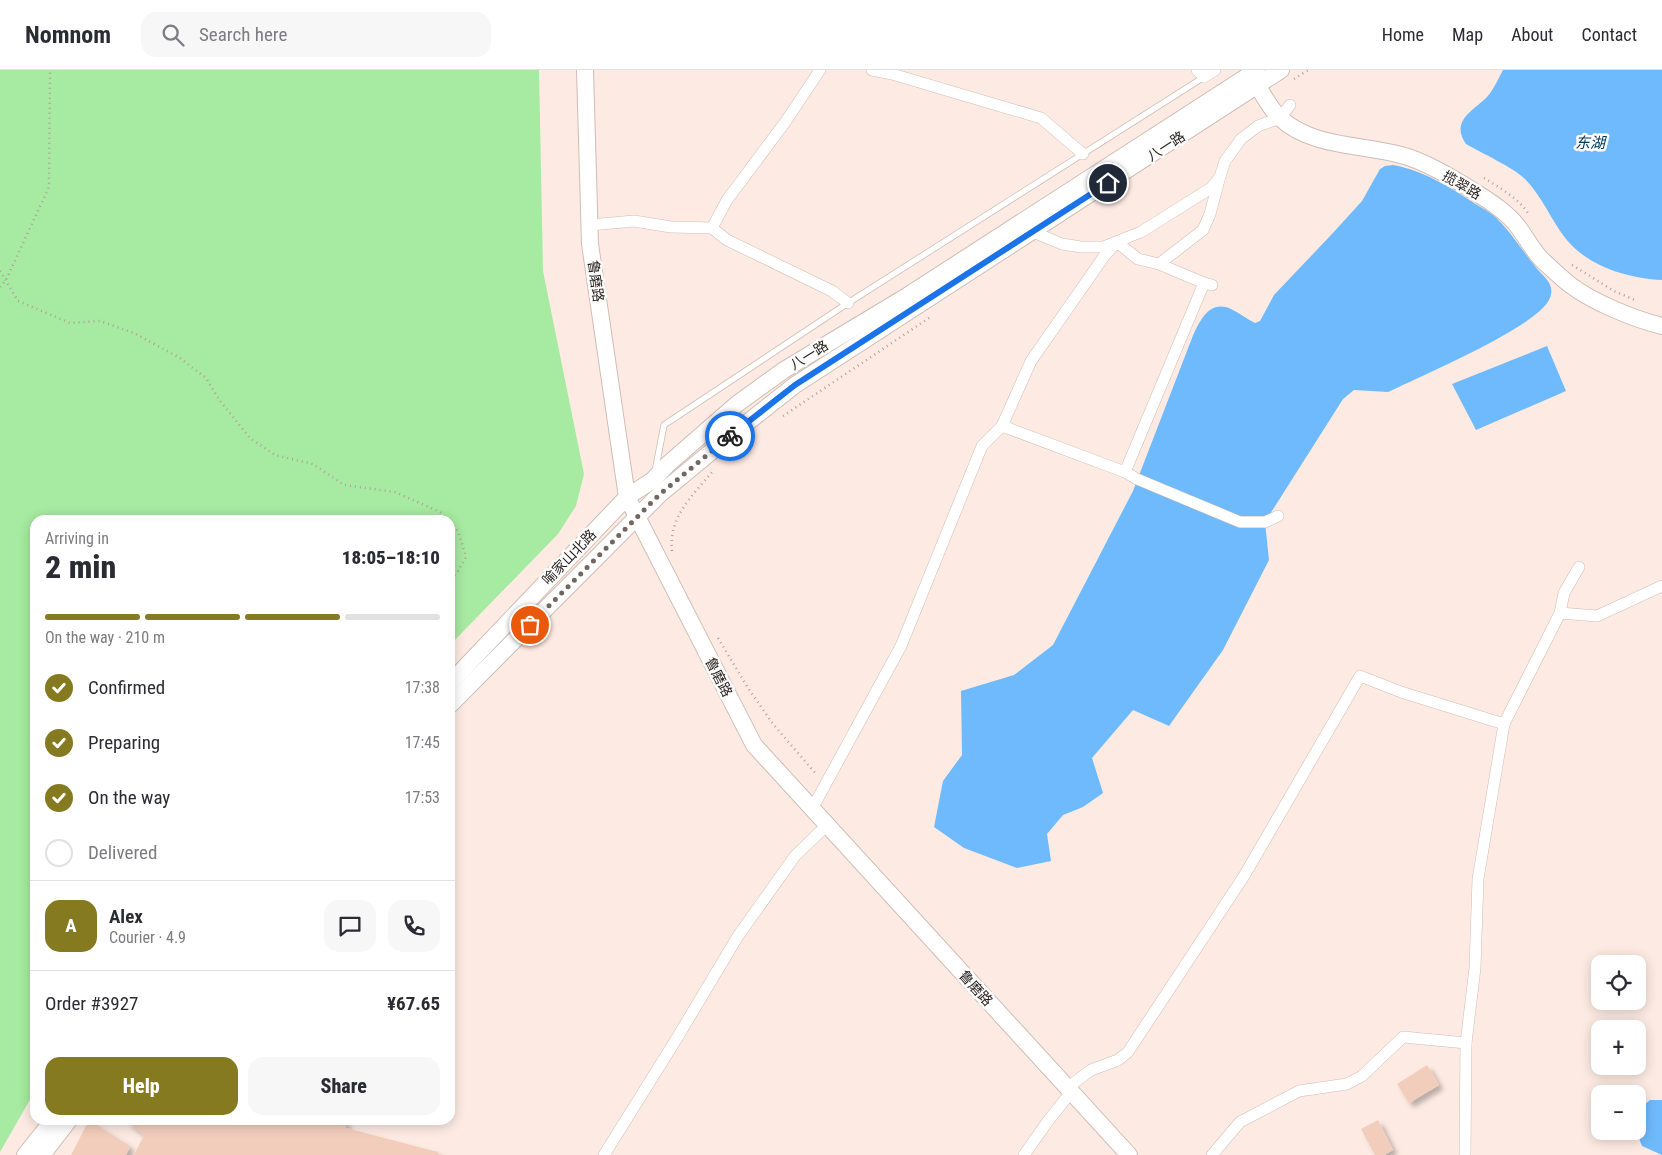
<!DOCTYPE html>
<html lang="en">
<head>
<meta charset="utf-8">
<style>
	body { margin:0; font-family:"Roboto Condensed","Noto Sans SC",sans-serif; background:#f7f7f7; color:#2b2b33; height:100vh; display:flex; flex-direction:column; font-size:19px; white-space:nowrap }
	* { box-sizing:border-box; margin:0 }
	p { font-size:16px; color:#7c7c81 }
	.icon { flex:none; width:28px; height:28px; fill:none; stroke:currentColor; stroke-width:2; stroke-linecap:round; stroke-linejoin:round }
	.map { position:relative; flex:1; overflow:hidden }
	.panel { position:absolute; left:30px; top:445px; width:425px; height:610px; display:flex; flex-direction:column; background:#fff; border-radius:15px; box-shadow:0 2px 12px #0003 }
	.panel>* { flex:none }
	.fabs { position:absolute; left:1591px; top:885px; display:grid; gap:10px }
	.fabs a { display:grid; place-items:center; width:55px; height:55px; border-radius:10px; background:#fff; box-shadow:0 2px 12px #0003; font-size:25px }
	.pin { position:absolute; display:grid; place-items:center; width:42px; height:42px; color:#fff; margin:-21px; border:2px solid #fff; border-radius:50%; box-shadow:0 1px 5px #0007 }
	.courier { position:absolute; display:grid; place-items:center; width:50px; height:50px; margin:-25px; border:4px solid #1a73e8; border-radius:50%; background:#fff; color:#222; box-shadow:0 1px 6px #0007 }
	.head em { font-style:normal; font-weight:800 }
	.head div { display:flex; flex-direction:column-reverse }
	.head { display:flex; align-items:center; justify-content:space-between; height:85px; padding:0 15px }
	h1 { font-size:32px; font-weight:800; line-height:38px }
	.bar { display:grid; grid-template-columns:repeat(4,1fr); gap:8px 5px; align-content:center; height:60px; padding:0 15px }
	.bar i { height:6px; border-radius:4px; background:#e1e1e2 }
	.bar .current { background:#857a1f }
	.bar p { grid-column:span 4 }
	.line { display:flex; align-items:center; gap:12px; padding:0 15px; border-top:1px solid #e1e1e2 }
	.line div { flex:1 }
	.round { display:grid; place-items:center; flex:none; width:52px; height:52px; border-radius:15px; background:#f7f7f7 }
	ol { padding:0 15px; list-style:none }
	li { display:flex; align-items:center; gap:15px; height:55px }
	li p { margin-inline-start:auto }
	li .icon { padding:5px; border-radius:50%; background:#857a1f; color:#fff; stroke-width:4 }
	li:last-child { color:#7c7c81 }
	li i { width:28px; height:28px; border:2px solid #e1e1e2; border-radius:50% }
	.primary-button { display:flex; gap:10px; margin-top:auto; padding:10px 15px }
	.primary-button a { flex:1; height:58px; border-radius:15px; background:#857a1f; color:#fff; font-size:20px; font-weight:800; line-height:58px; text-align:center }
	.primary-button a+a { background:#f7f7f7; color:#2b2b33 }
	header { display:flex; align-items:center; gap:30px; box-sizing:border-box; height:70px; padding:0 25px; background:#fff; border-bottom:1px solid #e1e1e2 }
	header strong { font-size:24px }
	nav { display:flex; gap:28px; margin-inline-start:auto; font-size:18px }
	.search { width:350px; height:45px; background:#f7f7f7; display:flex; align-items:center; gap:12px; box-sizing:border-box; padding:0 18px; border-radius:15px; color:#7c7c81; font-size:19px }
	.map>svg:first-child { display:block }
</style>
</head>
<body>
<header>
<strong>Nomnom</strong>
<div class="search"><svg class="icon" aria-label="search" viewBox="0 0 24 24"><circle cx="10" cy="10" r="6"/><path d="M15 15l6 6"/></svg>Search here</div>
<nav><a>Home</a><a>Map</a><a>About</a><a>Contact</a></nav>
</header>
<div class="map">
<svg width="1662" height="1085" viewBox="0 0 1662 1085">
	<defs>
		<filter id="shadow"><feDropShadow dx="4.5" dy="4.5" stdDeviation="2.5" flood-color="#0004"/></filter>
	</defs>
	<rect width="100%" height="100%" fill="#fdebe3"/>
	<polygon fill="#a7eaa1" points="0,0 539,0 543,201 584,404 576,436 558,464 450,575 450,450 35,450 35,1021 0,1082"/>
	<g fill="#6fbafc">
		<path d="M1503 0H1662V210C1627 208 1589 197 1566 169 1551 150 1542 126 1525 109 1513 97 1481 83 1466 74 1450 51 1473 41 1487 27 1494 19 1498 9 1503 0Z"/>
		<path d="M1393 95C1422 100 1450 117 1474 133 1480 137 1488 141 1493 145 1509 159 1521 179 1534 195 1543 207 1557 214 1549 230 1535 257 1430 302 1399 317L1388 322 1354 320 1343 329 1265 452 1269 490 1223 580 1169 656 1133 640 1092 688 1103 723 1083 737 1063 745 1047 764 1051 791 1017 798 964 778 934 757 943 711 962 685 961 621 1014 605 1053 575 1133 421 1192 268C1199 252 1209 229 1231 239 1239 243 1247 249 1255 253L1260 251 1274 225 1332 164 1362 131 1380 99 1385 96Z"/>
		<polygon points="1547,276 1566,321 1476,360 1452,314"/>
		<path d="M1650 1030H1662V1085L1642 1076C1635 1058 1633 1043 1650 1030Z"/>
	</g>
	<g fill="#f3cdbc" filter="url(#shadow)">
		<polygon points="1427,995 1439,1015 1409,1033 1397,1014"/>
		<polygon points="89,1050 130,1076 126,1085 71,1085"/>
		<polygon points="125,1050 346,1050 346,1058 438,1082 438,1085 134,1085 144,1065"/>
		<polygon points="1378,1050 1393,1080 1384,1085 1375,1085 1361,1059"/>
	</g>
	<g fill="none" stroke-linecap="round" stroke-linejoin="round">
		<defs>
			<polyline id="lane" points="655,402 664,355 848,233 1204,7"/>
			<g id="street">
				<polyline points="872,0 892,4 1041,48 1083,84"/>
				<polyline points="1197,0 1204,7 1215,0"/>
				<polyline points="590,155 634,151 671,157 712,158 727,130 786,51 820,0"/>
				<polyline points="712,158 727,170 832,221 848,233"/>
				<polyline points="1033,162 1062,174 1081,177 1103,177 1141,162 1211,118 1220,107 1225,91 1241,69 1258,56 1280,48 1290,35"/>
				<polyline points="1159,194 1203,160 1210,144 1219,110"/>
				<polyline points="1002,356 1125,402 1204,213"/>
				<polyline points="1125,402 1137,409 1240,452 1265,452 1278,446"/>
				<polyline points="1560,543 1564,523 1579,497"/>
				<polyline points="812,739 901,576 982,376 1002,356 1031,291 1105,185 1117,172 1138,189 1159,194 1204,213 1212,215"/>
				<polyline points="1067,1018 1091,1000 1118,990 1128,982 1244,806 1360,606 1401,622 1504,654 1560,543 1597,546 1662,516"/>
				<polyline points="604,1085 677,968 738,866 795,786 827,755"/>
				<polyline points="1024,1085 1048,1051 1071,1022"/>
				<polyline points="1212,1085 1240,1052 1299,1021 1347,1014 1362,1006 1403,967 1466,973 1475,898 1478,809 1504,654"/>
				<polyline points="1465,1085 1466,973"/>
			</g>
			<g id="secondary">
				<polyline points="585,0 590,174 627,427 754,675 1129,1085"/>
				<path d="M1252 8C1262 21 1268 37 1280 48 1313 78 1361 74 1401 85 1425 91 1454 109 1475 122 1491 132 1508 143 1519 158 1526 168 1533 180 1541 189 1550 197 1560 207 1569 214 1592 232 1634 249 1662 256"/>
				<polyline points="450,613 627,427 653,410 667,395 737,334 784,300 907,226 1257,0"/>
				<polyline points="450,635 660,424 729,367 795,315 1281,0"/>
				<polyline points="25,1085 53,1050"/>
				<polyline points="42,1085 69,1050"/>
			</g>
		</defs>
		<use href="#lane" stroke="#cebdb5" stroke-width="7"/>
		<use href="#street" stroke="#cebdb5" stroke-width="12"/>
		<use href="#secondary" stroke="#cebdb5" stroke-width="18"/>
		<g stroke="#afa19b" stroke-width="2.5" stroke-dasharray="1 4" stroke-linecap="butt">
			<polyline points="1294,9 1308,0"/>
			<path d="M1484 108C1500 118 1518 128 1528 143"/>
			<polyline points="1572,195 1614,221 1637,231"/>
			<polyline points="0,201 18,231 70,253 100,251 134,263 180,288 206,308 220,331 250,368 275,385 313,394 344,415 395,422 440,442 448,450"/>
			<polyline points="0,217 6,210 49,117 50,0"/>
			<polyline points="783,346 932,246"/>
			<polyline points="450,452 458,461 466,487 457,503 450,509"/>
			<path d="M672 481C668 448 693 425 712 402"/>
			<polyline points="718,568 748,618 773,654 817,705"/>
		</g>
		<use href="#lane" stroke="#fff" stroke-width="5.5"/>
		<use href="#street" stroke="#fff" stroke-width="11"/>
		<use href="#secondary" stroke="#fff" stroke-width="16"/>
	</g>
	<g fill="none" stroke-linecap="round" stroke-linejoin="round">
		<polyline stroke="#716661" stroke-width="5" stroke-dasharray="0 9" points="530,555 660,424 730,366"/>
		<polyline stroke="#1a73e8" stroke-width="6" points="730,366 795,315 1108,113"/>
	</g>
	<g text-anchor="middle" stroke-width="5" stroke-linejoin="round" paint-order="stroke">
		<g font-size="14" fill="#251e1b" stroke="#fcfcfc">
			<text transform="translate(1166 76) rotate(-33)" y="5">八一路</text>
			<text transform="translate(1462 115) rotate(30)" y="5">揽翠路</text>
			<text transform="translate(596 211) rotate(82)" y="5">鲁磨路</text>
			<text transform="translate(809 285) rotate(-32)" y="5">八一路</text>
			<text transform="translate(569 487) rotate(-46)" y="5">喻家山北路</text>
			<text transform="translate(719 607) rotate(63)" y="5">鲁磨路</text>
			<text transform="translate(976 918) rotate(48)" y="5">鲁磨路</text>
		</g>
		<g font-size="15" font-style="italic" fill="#003a63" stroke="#fcfcfc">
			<text x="1590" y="78">东湖</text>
		</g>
	</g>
</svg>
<div class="fabs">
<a><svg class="icon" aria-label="locate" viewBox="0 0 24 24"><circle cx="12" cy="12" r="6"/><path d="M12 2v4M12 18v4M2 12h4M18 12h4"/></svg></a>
<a>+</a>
<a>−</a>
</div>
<div class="pin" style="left:530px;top:555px;background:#ea580c"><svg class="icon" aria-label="bag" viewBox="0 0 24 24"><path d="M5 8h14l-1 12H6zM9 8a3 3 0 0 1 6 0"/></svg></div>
<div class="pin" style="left:1108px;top:113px;background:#1f2937"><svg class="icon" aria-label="home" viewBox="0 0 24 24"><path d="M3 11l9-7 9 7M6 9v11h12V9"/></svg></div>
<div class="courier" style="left:730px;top:366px"><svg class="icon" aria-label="bike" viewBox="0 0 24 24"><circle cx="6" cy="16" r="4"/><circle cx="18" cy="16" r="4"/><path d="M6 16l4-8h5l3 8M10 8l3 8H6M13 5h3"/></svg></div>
<section class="panel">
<div class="head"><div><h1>2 min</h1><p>Arriving in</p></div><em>18:05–18:10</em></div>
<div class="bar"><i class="current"></i><i class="current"></i><i class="current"></i><i></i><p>On the way · 210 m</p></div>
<ol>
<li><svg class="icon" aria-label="check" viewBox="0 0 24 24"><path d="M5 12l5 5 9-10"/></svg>Confirmed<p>17:38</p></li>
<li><svg class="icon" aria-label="check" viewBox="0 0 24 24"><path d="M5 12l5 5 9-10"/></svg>Preparing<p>17:45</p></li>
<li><svg class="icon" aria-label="check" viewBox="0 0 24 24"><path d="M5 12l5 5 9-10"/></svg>On the way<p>17:53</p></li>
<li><i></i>Delivered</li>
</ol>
<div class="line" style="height:90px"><b class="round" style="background:#857a1f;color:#fff">A</b><div><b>Alex</b><p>Courier · 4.9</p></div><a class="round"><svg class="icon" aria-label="chat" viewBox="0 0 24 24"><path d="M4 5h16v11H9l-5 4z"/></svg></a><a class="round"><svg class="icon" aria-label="phone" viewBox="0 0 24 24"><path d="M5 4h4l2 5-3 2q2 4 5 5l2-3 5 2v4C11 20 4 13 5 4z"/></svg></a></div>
<div class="line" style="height:65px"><div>Order #3927</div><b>¥67.65</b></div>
<div class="primary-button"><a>Help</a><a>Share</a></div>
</section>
</div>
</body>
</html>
